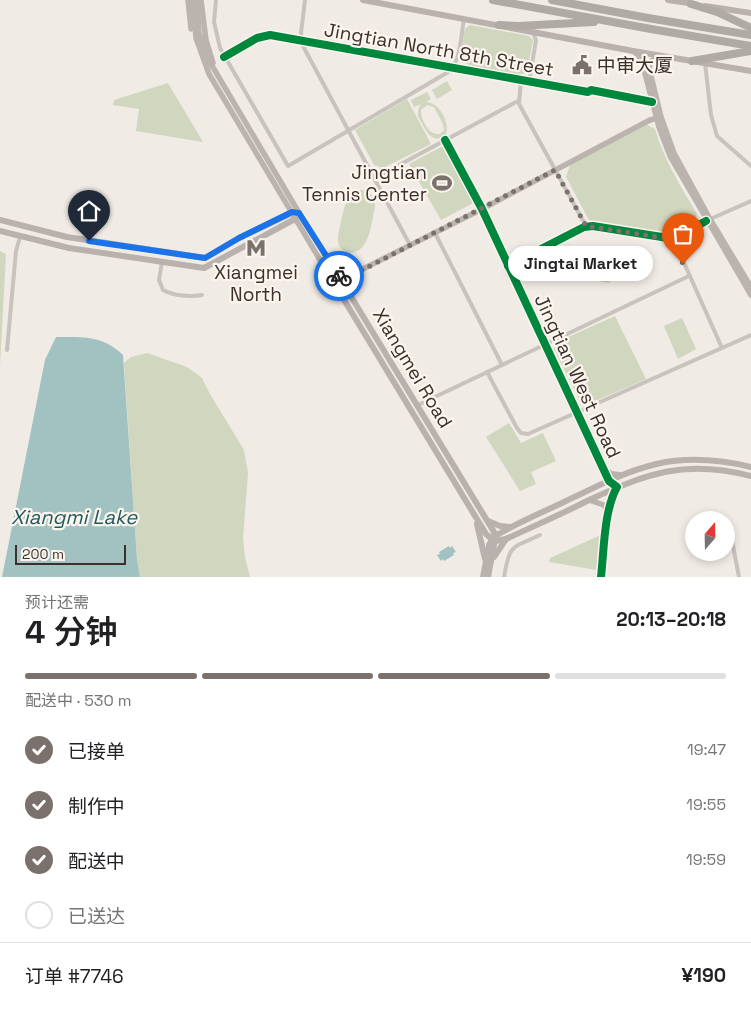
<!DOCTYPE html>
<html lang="zh">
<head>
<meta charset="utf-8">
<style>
	body { margin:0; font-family:"Space Grotesk","Noto Sans SC",sans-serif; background:#f6f6f6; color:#202124; height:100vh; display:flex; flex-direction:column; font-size:19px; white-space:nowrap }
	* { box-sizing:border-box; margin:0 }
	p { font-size:16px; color:#757577 }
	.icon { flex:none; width:28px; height:28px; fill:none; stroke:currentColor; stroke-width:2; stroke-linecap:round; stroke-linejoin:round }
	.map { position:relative; height:577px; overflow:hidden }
	.panel { display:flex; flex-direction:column; background:#fff; flex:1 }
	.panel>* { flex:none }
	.needle { width:32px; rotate:20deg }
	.fabs { position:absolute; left:685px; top:511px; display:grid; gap:10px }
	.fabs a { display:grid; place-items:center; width:50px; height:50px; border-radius:50%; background:#fff; box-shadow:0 2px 8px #0003; font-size:25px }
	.scale { position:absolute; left:15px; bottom:12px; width:111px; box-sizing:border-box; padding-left:5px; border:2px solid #3b302b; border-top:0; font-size:14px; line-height:18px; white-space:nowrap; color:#3b302b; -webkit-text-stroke:4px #fbf5ee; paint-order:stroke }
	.pin { position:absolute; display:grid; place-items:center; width:42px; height:42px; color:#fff; margin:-51px -21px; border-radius:50% 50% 50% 0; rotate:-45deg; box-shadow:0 0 5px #0007 }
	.pin .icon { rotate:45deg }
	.courier { position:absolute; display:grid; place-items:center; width:50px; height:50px; margin:-25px; border:4px solid #1a73e8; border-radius:50%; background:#fff; color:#222; box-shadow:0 1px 6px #0007 }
	.bubble { position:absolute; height:35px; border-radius:18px; background:#fff; box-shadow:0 2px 8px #0003; font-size:16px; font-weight:600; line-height:35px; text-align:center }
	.overview em { font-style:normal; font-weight:600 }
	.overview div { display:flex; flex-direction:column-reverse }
	.overview { display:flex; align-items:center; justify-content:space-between; height:85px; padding:0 25px }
	h1 { font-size:32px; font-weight:600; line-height:38px }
	.bar { display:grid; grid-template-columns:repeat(4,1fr); gap:8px 5px; align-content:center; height:60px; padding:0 25px }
	.bar i { height:6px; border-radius:4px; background:#e0e0e0 }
	.bar .active { background:#7a716c }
	.bar p { grid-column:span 4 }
	.line { display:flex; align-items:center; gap:12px; padding:0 25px; border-top:1px solid #e0e0e0 }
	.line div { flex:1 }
	ol { padding:0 25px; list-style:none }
	li { display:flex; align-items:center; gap:15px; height:55px }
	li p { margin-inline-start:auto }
	li .icon { padding:5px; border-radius:50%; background:#7a716c; color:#fff; stroke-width:4 }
	li:last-child { color:#757577 }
	li i { width:28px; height:28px; border:2px solid #e0e0e0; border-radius:50% }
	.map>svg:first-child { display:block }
</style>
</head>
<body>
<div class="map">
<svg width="751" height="577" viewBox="0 0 751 577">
	<rect width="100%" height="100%" fill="#f0ebe5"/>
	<g fill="#d1d6bf" fill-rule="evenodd">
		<polygon points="470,25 529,36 533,40 527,72 518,76 466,64 460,57 465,29"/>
		<polygon points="447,81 452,90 437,99 432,90"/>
		<polygon points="168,83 203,142 136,131 139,109 113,105 114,100"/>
		<path d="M427 92 431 99 426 102C439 102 450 122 446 134 435 145 427 134 422 123 420 120 417 116 418 112 418 108 419 107 421 104L414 107 411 100ZM427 105 434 107 443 124 444 130 440 134C429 136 421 120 421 110Z"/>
		<polygon points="407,99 431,144 383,168 374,165 355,130"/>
		<path d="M647 125 655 129C664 160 681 187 697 214L695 222 671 234 589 220 566 177 570 165Z"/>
		<polygon points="443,146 475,202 441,220 409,164"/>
		<path d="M359 190C370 190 376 197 375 207 371 223 370 252 350 253 341 251 337 245 338 236 342 221 343 195 359 190Z"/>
		<polygon points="0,251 6,254 0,366"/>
		<polygon points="568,255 613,262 610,283 565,276"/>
		<polygon points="615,316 646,379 586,405 581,403 554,349 555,343"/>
		<polygon points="682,318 696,349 678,359 664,326"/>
		<polygon points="147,353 187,367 202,378 210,394 244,450 248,473 243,539 245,557 250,577 140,577 137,559 124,363 131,357"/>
		<polygon points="509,423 521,443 543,433 556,461 531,472 536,484 520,491 486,437"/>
		<polygon points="601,535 596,570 549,562 550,558"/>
	</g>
	<g fill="#a1c2c1">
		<path d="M56 337C82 337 103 335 123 355L137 559 140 577H2L45 360Z"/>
		<polygon points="449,546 450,548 452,546 456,552 453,553 454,555 444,561 443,559 441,561 437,555 440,554 439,552"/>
	</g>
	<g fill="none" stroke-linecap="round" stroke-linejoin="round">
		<g stroke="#c9c3be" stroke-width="4">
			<path d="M216 0 214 22 220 48 288 166 450 71C461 59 461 35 464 19"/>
			<polyline points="305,0 301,33 303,46 410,245"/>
			<polyline points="224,57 257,38 270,35 588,92 591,90 652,102"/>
			<polyline points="705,63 711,115 717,136 751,166"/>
			<polyline points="521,80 519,104 586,226"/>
			<polyline points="529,82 536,40 533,33"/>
			<polyline points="445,140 482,209"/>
			<polyline points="375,178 518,101"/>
			<polyline points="708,220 751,201"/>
			<polyline points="435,233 502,365"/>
			<polyline points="673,238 722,348"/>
			<path d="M162 262 159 280 163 290C174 296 190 297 202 295"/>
			<polyline points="508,266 584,227 593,226 668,238 677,237 706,221"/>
			<polyline points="7,350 16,251 20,237"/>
			<polyline points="487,372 517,428 521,433 528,434 751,335"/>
			<polyline points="418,405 689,276"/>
			<polyline points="730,530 739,577"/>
			<path d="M504 577C510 544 510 549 540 535"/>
		</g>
		<g stroke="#bab3ae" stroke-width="5.5">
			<polyline points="188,0 191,29"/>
			<polyline points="193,0 196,38 209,74 329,275"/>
			<polyline points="197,0 199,33 208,59 305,223 341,280 482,209 650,120 661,117"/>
			<polyline points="201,0 206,40 213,63"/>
			<polyline points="633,51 639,56 642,62 659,127 670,156 751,295"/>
			<polyline points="661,56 651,61 649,68 661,117 674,153 710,219 751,287"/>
			<path d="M482 209 609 481 617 487C604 510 604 550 601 577"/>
			<polyline points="589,500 604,505 608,514"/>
		</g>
		<g stroke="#b8b1ad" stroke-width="6">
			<polyline points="363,0 633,51 751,71"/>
			<polyline points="668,0 695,4"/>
			<polyline points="705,6 751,13"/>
			<polyline points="0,220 67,237 205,258 239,238 292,213 299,213"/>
			<polyline points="0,231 69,248 204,268 295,219 299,213"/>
			<polyline points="329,275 486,534 494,541"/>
			<polyline points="341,280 494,532 495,539 488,577"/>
			<polyline points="603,468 611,474 620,475"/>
			<polyline points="488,521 500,526 510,527"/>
			<polyline points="477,524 485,559"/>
			<path d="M495 541 506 539C534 526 562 514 589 500 648 473 685 459 751 476"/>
			<polyline points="494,557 506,539"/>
			<path d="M483 577 489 545 495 536C517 523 541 513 564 502 634 468 671 448 751 467"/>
		</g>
		<g stroke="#afaaa4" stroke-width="8">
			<polyline points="493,0 651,29 751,46"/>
			<polyline points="552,0 648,18 751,35"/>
			<polyline points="691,4 717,12 751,28"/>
			<polyline points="499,25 518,26 594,22"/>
			<polyline points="692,61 751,51"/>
		</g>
		<defs>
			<g id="cycleway">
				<polyline points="224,57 257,38 270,35 588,92 591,90 652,102"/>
				<path d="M445 140 482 209 609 481 617 487C604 510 604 550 601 577"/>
				<polyline points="508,266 584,227 593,226 668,238 677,237 706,221"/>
			</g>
		</defs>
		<use href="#cycleway" stroke="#fbf5ee" stroke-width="11"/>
		<use href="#cycleway" stroke="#00873e" stroke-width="8"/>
	</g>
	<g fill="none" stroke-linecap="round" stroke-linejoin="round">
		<polyline stroke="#7a716c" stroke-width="5" stroke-dasharray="0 9" points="339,276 342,280 349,277 555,170 586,226 665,238 673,238 683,264"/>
		<polyline stroke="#1a73e8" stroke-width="6" points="89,241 205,258 239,238 292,212 299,213 339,276"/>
	</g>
	<defs>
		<symbol id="civic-bare" viewBox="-9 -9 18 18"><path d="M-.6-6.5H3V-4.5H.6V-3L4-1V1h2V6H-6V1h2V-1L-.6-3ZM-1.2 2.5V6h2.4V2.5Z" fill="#7a716c" stroke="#fbf5ee" stroke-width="2.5" paint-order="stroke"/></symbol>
		<symbol id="stadium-bare" viewBox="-9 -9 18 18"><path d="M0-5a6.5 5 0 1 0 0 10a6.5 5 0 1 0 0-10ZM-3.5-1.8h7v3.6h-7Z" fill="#7a716c" stroke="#fbf5ee" stroke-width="2.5" paint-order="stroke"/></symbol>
		<symbol id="metro-bare" viewBox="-9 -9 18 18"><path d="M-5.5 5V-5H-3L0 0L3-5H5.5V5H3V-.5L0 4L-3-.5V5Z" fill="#7a716c" stroke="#fbf5ee" stroke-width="2.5" paint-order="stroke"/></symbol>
	</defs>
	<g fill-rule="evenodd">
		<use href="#civic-bare" x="568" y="51" width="28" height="28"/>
		<use href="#stadium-bare" x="428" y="169" width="28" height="28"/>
		<use href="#metro-bare" x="242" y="234" width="28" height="28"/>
	</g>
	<g text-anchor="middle" stroke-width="4.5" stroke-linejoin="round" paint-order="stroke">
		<g font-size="19" fill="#3b302b" stroke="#fbf5ee">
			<text transform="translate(439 49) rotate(10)" y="7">Jingtian North 8th Street</text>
			<text transform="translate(413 368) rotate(59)" y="7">Xiangmei Road</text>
			<text transform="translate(578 376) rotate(65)" y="7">Jingtian West Road</text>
		</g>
		<g font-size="19" fill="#3b302b" stroke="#fbf5ee" text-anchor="start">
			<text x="597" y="72">中审大厦</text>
			<text x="427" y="179" text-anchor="end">Jingtian<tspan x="427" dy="22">Tennis Center</tspan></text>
			<text x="256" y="279" text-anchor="middle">Xiangmei<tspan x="256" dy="22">North</tspan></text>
		</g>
		<g font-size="20" font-style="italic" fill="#1f5a5e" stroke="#fbf5ee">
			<text x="74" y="524">Xiangmi Lake</text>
		</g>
	</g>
</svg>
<div class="fabs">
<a><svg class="needle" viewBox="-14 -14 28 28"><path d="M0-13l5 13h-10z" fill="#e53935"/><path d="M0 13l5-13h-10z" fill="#757577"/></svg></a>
</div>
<div class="scale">200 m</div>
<div class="pin" style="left:683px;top:264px;background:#ea580c"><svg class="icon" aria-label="bag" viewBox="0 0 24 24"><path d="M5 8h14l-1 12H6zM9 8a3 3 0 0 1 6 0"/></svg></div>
<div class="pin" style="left:89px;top:241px;background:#1f2937"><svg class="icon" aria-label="home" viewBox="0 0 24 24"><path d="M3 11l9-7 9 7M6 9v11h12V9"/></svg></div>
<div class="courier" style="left:339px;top:276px"><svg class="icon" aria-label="bike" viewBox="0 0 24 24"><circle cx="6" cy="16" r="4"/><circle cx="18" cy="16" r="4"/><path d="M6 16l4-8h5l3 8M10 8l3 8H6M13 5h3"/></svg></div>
<div class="bubble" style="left:508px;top:246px;width:145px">Jingtai Market</div>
</div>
<section class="panel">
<div class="overview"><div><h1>4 分钟</h1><p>预计还需</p></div><em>20:13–20:18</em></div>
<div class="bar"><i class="active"></i><i class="active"></i><i class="active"></i><i></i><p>配送中 · 530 m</p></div>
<ol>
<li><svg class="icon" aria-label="check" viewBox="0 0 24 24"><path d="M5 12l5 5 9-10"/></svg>已接单<p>19:47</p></li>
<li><svg class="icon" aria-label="check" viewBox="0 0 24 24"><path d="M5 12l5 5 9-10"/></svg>制作中<p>19:55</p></li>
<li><svg class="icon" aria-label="check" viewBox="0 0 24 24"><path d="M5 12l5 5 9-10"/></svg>配送中<p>19:59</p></li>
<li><i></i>已送达</li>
</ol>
<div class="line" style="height:65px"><div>订单 #7746</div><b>¥190</b></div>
</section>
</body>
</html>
